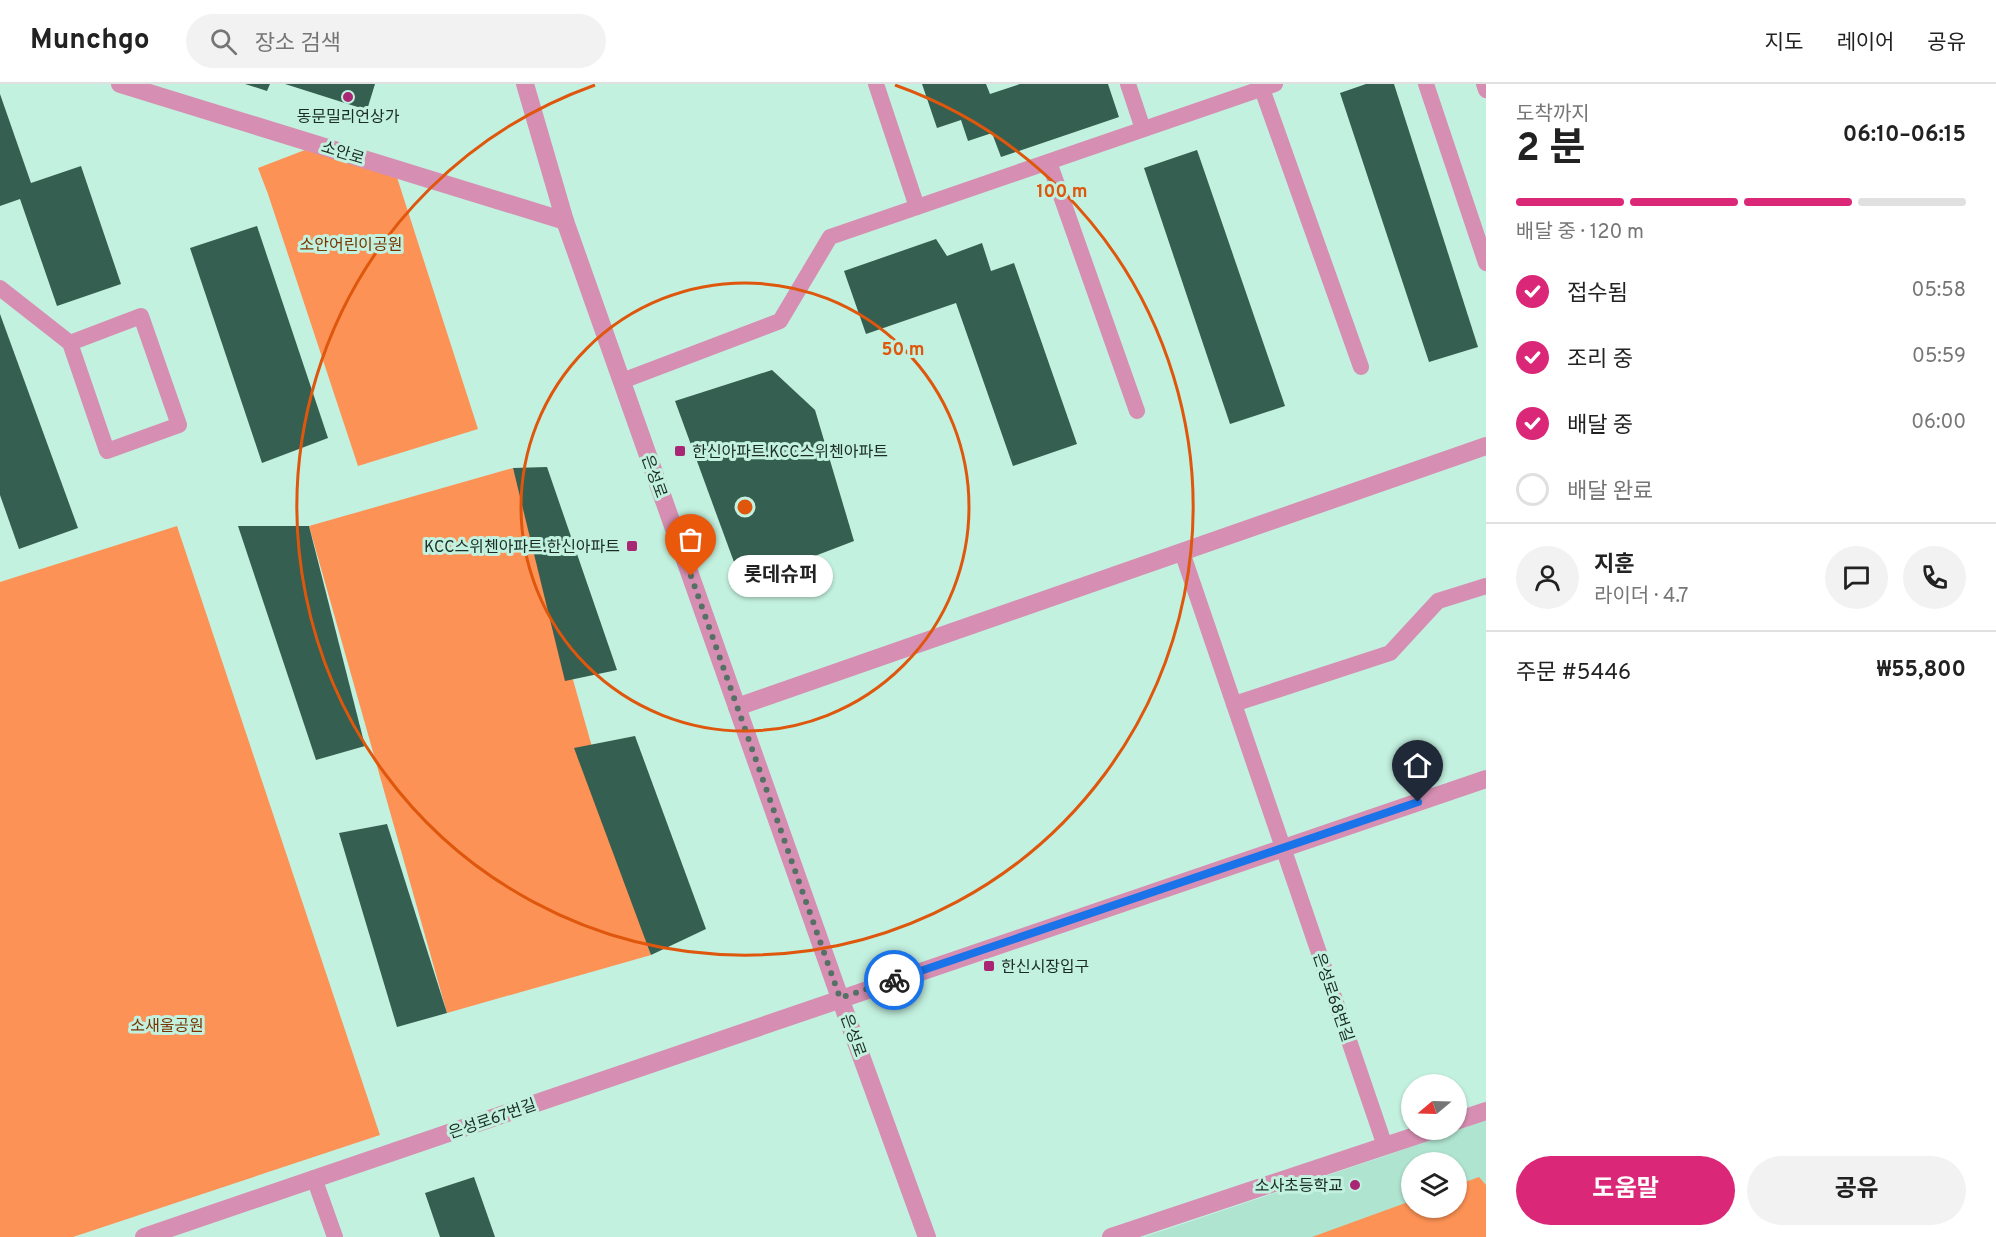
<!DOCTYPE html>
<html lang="ko">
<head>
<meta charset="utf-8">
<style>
	body { margin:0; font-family:Overpass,"Noto Sans KR",sans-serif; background:#f2f2f2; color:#222; height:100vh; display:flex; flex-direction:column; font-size:22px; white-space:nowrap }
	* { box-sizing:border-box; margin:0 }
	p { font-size:20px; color:#767676 }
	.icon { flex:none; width:33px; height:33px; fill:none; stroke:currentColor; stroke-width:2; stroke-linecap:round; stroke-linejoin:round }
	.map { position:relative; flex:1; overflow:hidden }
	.panel { display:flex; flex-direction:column; background:#fff; width:510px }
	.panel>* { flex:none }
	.needle { width:39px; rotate:251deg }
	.fabs { position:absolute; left:1401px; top:990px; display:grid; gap:12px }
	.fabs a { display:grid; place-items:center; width:66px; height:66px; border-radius:50%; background:#fff; box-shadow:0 2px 4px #0004; font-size:30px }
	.pin { position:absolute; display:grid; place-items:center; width:51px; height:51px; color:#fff; margin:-62px -26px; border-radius:50% 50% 50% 0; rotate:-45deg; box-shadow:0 0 6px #0007 }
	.pin .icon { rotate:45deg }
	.courier { position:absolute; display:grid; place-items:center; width:60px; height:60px; margin:-30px; border:4px solid #1a73e8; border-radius:50%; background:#fff; color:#222; box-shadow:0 2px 8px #0007 }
	.bubble { position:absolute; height:42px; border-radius:21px; background:#fff; box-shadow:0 2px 4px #0004; font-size:20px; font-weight:700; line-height:42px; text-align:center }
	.overview em { font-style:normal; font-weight:700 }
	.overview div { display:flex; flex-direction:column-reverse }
	.overview { display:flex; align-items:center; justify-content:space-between; height:102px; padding:0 30px }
	h1 { font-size:39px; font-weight:700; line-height:45px }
	.bar { display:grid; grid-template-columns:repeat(4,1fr); gap:9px 6px; align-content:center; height:72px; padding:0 30px }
	.bar i { height:8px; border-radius:4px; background:#e0e0e0 }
	.bar .active { background:#db2777 }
	.bar p { grid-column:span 4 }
	.line { display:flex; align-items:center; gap:15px; padding:0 30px; border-top:2px solid #e0e0e0 }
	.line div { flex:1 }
	.round { display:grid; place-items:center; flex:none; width:63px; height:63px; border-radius:32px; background:#f2f2f2 }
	ol { padding:0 30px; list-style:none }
	li { display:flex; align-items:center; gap:18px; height:66px }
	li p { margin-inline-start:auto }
	li .icon { padding:6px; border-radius:50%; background:#db2777; color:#fff; stroke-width:4 }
	li:last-child { color:#767676 }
	li i { width:33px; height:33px; border:3px solid #e0e0e0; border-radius:50% }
	.cta { display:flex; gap:12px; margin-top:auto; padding:12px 30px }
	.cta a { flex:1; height:69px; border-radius:36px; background:#db2777; color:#fff; font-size:24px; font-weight:700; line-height:69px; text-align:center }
	.cta a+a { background:#f2f2f2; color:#222 }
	header { display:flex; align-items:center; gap:36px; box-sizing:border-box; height:84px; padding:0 30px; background:#fff; border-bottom:2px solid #e0e0e0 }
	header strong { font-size:28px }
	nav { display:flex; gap:33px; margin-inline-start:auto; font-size:21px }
	.search { width:420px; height:54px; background:#f2f2f2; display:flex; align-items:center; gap:15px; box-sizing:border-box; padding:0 21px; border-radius:33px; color:#767676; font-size:22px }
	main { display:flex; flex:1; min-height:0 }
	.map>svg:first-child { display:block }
</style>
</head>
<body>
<header>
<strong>Munchgo</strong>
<div class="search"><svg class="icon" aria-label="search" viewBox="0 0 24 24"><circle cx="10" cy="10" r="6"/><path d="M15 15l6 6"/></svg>장소 검색</div>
<nav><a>지도</a><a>레이어</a><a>공유</a></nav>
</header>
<main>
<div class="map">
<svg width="1486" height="1153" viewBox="0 0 1486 1153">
	<rect width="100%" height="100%" fill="#c3f1df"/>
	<path fill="#afe4d0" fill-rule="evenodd" d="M1486 1036V1153H1144L1388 1071ZM1412 1078H1456V1124H1412Z"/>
	<g fill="#fc9255">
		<polygon points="318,61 394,84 478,345 358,382 268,110 258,84"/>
		<polygon points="513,384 651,871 447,929 309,442"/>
		<polygon points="177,442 380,1051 73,1153 0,1153 0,498"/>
		<polygon points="1479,1093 1486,1101 1486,1153 1312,1153 1411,1117 1412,1124 1456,1124 1457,1101"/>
	</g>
	<g fill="#355f50">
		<polygon points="245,0 270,0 267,7"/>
		<polygon points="285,0 375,0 367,26"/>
		<polygon points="922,0 986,0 990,10 1020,0 1108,0 1119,33 1001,73 992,49 968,57 961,36 937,44"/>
		<polygon points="1366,0 1394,0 1478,263 1429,278 1340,9"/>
		<polygon points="0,10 31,99 81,82 121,200 57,222 20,115 0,122"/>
		<polygon points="1197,66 1285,322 1230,340 1144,84"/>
		<polygon points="257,142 328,354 262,379 190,164"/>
		<polygon points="936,155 947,172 982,159 991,187 1014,179 1077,360 1013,382 956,219 866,250 844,187"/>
		<polygon points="0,230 78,444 19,465 0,411"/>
		<polygon points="772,286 815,326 854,457 742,500 675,317"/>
		<polygon points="547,383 617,586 565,597 513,384"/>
		<polygon points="238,442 309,442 365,662 316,676"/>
		<polygon points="635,652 706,845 651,871 574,664"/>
		<polygon points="387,740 447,929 397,943 339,749"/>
		<polygon points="474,1093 495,1153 440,1153 425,1109"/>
	</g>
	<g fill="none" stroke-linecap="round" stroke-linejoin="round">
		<g stroke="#d68fb2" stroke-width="16">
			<polyline points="876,0 917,123"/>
			<polyline points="1128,0 1143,45"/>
			<polyline points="1426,0 1486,179"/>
			<polyline points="1484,0 1486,6"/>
			<polyline points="1262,5 1361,283"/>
			<polyline points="1049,78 1137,327"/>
			<polyline points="0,204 70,259 107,367 179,341 141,232 70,259"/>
			<polyline points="622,297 780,237 830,153 1275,0"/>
			<polyline points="1182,468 1385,1062"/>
			<polyline points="1234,620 1390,569 1438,517 1486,502"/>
			<polyline points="314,1094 335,1153"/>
		</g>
		<g stroke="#d68fb2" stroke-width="18">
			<polyline points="737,623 1486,362"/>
			<polyline points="1456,1037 1486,1027"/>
			<polyline points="144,1153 1486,695"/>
			<polyline points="1111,1153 1433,1046"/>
		</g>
		<g stroke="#d68fb2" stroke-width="18">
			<polyline points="120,0 565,137"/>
			<polyline points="525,0 565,137 840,914 927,1153"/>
		</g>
	</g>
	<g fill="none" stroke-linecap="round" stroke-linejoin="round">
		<polyline stroke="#557166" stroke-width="6" stroke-dasharray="0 10.8" points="691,492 840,914 894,896"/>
		<polyline stroke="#1a73e8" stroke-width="8" points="894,896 1418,718"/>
	</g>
	<g fill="none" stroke="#de570d" stroke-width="3">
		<circle cx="745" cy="423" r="224"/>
		<path d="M895 1A448 448 0 1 1 595 1"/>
	</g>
	<g fill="#a82674" stroke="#c3f1df" stroke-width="2">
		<circle cx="348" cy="13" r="6"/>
		<rect x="674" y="361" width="12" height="12" rx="3"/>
		<rect x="626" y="456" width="12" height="12" rx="3"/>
		<rect x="983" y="876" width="12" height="12" rx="3"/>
		<circle cx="1355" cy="1101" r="6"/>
	</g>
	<g text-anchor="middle" stroke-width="6" stroke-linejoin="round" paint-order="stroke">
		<g font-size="16" fill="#1a2c25" stroke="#c3f1df" text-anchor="start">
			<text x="348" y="38" text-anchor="middle">동문밀리언상가</text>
			<text x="692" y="373">한신아파트.KCC스위첸아파트</text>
			<text x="620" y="468" text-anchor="end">KCC스위첸아파트.한신아파트</text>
			<text x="1001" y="888">한신시장입구</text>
			<text x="1343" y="1107" text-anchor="end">소사초등학교</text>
		</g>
		<g font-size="16" fill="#1a2c25" stroke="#c3f1df">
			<text transform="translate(343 68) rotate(17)" y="6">소안로</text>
			<text transform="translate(655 392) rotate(70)" y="6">은성로</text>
			<text transform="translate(1334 913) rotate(71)" y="6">은성로68번길</text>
			<text transform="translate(854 951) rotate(70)" y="6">은성로</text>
			<text transform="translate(492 1034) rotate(-19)" y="6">은성로67번길</text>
		</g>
		<g font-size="16" fill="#783502" stroke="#c3f1df">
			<text x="351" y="166">소안어린이공원</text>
			<text x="167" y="947">소새울공원</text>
		</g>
	</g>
	<circle cx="745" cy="423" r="9" fill="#de570d" stroke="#c3f1df" stroke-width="3"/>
	<g font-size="18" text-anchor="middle" font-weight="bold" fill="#de570d" stroke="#c3f1df" stroke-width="6" stroke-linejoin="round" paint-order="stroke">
		<text x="1062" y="113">100 m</text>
		<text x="903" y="271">50 m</text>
	</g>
</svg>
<div class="fabs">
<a><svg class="needle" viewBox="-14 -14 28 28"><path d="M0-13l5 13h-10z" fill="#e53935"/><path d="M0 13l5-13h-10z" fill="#767676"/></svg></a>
<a><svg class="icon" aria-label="layers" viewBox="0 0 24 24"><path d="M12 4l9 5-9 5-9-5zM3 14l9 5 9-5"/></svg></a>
</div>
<div class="pin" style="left:691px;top:492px;background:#ea580c"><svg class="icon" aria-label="bag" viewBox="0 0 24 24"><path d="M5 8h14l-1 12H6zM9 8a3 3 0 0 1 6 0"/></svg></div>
<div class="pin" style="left:1418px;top:718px;background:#1f2937"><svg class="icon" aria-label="home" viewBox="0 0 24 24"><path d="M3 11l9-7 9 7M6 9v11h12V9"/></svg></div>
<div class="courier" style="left:894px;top:896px"><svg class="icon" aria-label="bike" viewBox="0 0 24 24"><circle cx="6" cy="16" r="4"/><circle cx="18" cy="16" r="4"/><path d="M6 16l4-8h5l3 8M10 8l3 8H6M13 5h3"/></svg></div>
<div class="bubble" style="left:728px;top:471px;width:105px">롯데슈퍼</div>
</div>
<section class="panel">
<div class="overview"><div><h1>2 분</h1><p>도착까지</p></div><em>06:10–06:15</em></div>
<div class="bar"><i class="active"></i><i class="active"></i><i class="active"></i><i></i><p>배달 중 · 120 m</p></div>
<ol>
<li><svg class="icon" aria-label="check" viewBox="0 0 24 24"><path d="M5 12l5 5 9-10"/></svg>접수됨<p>05:58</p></li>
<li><svg class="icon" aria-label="check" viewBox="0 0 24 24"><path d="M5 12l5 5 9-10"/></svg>조리 중<p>05:59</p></li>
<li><svg class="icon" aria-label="check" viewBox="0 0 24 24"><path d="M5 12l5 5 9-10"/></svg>배달 중<p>06:00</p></li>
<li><i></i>배달 완료</li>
</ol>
<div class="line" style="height:108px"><a class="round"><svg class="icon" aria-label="person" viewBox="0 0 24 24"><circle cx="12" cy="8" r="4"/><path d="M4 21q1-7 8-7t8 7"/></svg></a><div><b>지훈</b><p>라이더 · 4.7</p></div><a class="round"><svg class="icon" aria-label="chat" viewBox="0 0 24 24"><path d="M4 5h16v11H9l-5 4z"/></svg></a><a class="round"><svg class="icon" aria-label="phone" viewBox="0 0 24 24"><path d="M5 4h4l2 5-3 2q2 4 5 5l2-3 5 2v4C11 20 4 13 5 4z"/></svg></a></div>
<div class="line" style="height:78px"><div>주문 #5446</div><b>₩55,800</b></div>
<div class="cta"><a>도움말</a><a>공유</a></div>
</section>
</main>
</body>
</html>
